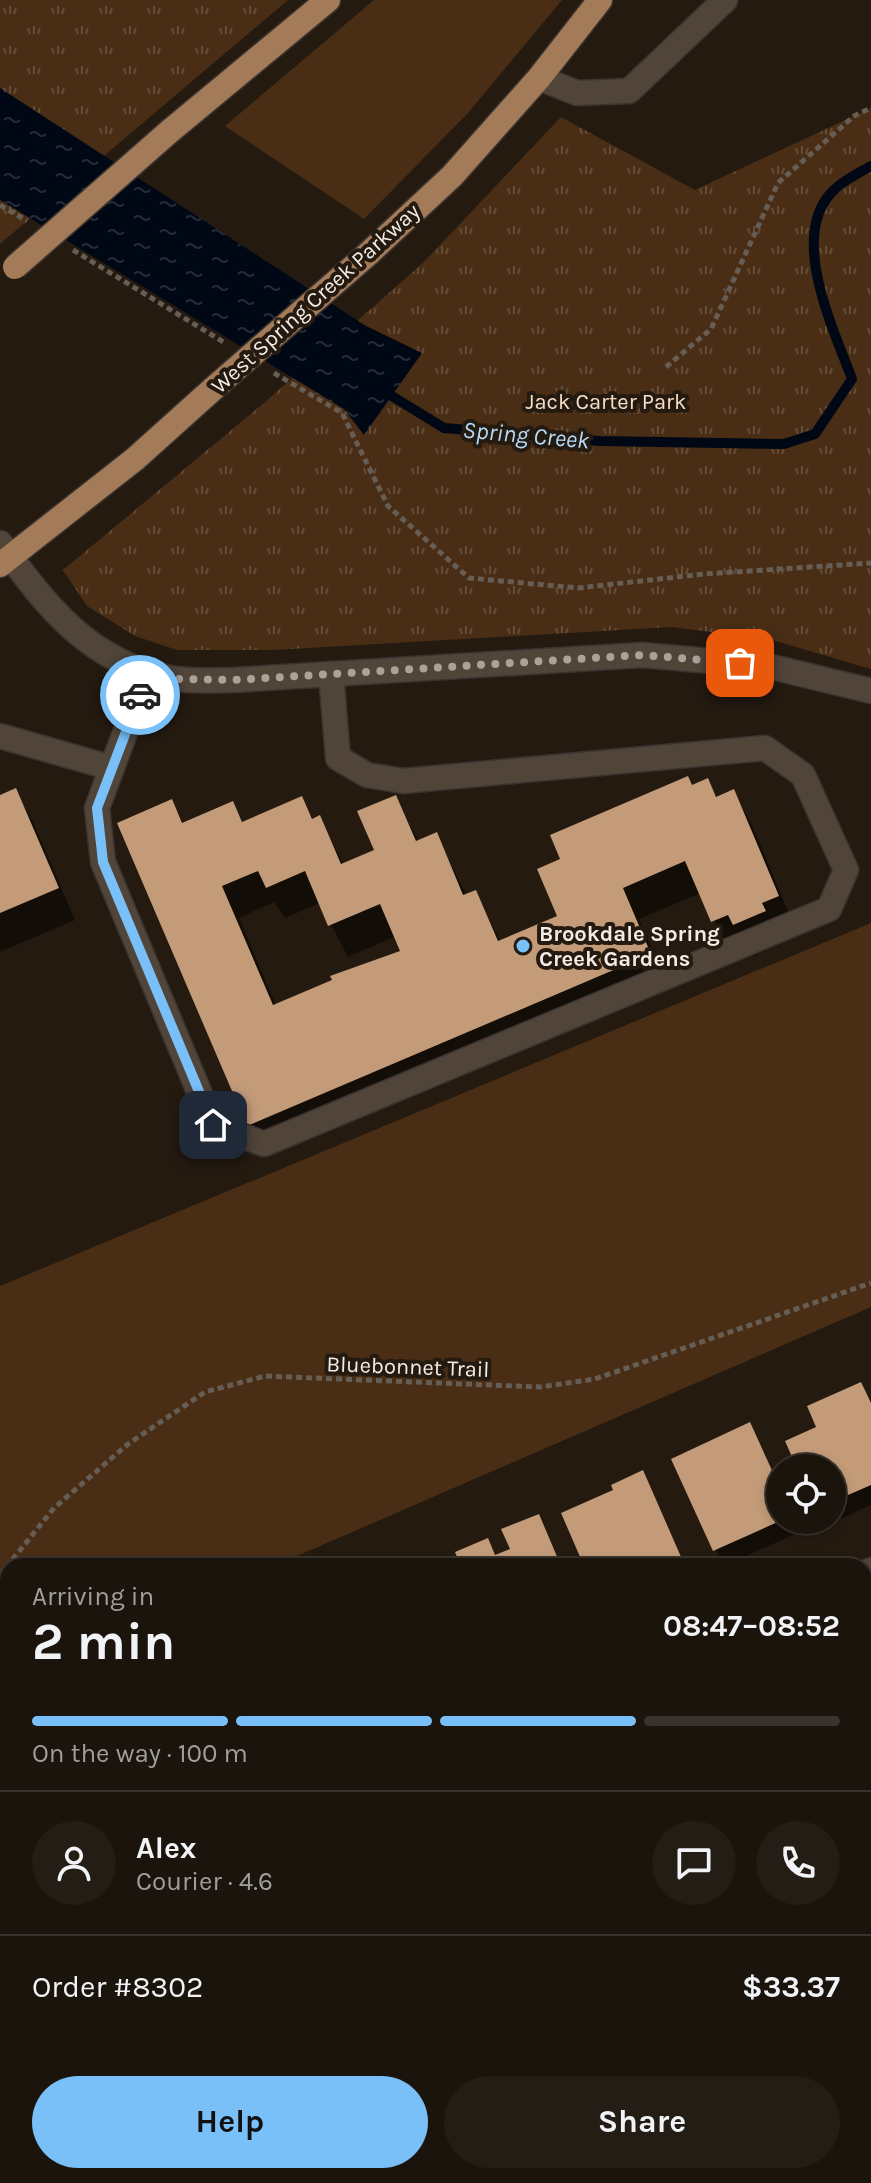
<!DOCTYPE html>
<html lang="en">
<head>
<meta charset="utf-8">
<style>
	body { margin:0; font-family:Karla,sans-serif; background:#241d15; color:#f1f3f6; height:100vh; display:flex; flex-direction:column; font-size:30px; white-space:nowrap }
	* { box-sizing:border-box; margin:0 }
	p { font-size:26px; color:#a09e9d }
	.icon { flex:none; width:44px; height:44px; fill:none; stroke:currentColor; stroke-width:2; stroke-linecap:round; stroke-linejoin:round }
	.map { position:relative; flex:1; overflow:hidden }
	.side { position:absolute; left:0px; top:1558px; width:872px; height:626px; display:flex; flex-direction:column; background:#1b140c; border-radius:24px 24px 0 0; box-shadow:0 4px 12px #0003,0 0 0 2px #39332d }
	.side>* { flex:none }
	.fabs { position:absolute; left:766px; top:1454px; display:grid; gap:16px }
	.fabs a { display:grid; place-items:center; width:80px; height:80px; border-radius:50%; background:#1b140c; box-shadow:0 4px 12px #0003,0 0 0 2px #39332d; font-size:40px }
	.pin { position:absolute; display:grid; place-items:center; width:68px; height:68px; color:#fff; margin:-34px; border-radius:16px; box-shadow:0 4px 12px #0006 }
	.courier { position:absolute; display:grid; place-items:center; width:80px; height:80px; margin:-40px; border:6px solid #79bff8; border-radius:50%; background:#fff; color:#222; box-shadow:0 2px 10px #0007 }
	.headline em { font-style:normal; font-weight:700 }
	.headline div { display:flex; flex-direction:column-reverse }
	.headline { display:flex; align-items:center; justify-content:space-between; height:136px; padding:0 32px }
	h1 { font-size:52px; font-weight:700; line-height:60px }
	.bar { display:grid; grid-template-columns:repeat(4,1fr); gap:12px 8px; align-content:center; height:96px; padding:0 32px }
	.bar i { height:10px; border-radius:6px; background:#39332d }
	.bar .selected { background:#79bff8 }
	.bar p { grid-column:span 4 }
	.line { display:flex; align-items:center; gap:20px; padding:0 32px; border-top:2px solid #39332d }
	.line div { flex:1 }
	.round { display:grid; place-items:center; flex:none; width:84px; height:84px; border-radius:42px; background:#241d15 }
	.button { display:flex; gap:16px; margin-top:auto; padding:16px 32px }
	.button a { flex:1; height:92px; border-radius:48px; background:#79bff8; color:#111; font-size:32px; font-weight:700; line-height:92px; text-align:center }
	.button a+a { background:#241d15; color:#f1f3f6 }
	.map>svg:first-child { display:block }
</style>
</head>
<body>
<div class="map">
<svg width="871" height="2183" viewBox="0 0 871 2183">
	<defs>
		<pattern id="park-tufts" width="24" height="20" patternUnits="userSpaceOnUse" patternTransform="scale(2)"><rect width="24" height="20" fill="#492e15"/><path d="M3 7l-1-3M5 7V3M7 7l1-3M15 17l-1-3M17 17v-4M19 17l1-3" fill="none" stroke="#644c37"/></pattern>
		<pattern id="water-ripples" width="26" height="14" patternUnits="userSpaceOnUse" patternTransform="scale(2)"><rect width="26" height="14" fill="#000715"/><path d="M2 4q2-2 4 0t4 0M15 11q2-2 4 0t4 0" fill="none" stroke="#262b37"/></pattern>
	</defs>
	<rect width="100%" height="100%" fill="#241a10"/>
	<g fill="#492e15">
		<polygon points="374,0 562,0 468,113 364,219 225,126"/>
		<polygon points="871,923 871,1307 274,1566 8,1566 8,1681 0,1684 0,1286"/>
	</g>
	<g fill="url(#park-tufts)">
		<polygon points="0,0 288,0 0,244"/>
		<polygon points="871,108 871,669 769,639 671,627 273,650 177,650 135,636 87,606 63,570 265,402 423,263 561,117 695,190"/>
	</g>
	<polygon fill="url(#water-ripples)" points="0,88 366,326 422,353 364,435 344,409 0,200"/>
	<g fill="#0007" fill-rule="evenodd">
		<path d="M707 780 717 798 733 792 751 823 795 928 778 935 782 943 753 956 747 945 731 952 701 893 639 919 668 985 266 1156 248 1125 171 802 184 824 232 804 244 823 301 799 314 820 319 818 344 865 376 852 395 797 419 842 436 835 467 896 475 893 501 942 560 917 563 860ZM274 902 285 918 320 903 348 957 396 936 403 952 276 1006 239 918Z"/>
		<polygon points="15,790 33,822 75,920 0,952 0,797"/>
		<polygon points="861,1384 871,1403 871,1505 827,1525 824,1520 832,1520 832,1468 800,1468 819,1428"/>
		<polygon points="759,1442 780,1488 780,1520 795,1520 800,1532 724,1566 673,1460"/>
		<polygon points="642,1473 685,1566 586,1566 615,1491"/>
		<polygon points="432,1558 437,1566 414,1566"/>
		<polygon points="0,1761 8,1777 8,1878 0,1882"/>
		<polygon points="864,1808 871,1823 871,2009 865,2011"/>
		<polygon points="0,2122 7,2154 0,2155"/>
		<polygon points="264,2176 323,2176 324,2183 264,2183"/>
		<polygon points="712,2176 783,2176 767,2183 715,2183"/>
	</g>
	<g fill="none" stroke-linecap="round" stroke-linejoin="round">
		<path stroke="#000715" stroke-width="10" d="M382 390 444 428 600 441 784 444 815 434 852 379C834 330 787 234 834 190 844 180 859 173 871 166"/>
	</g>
	<g fill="#c39b79" fill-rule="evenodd">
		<path d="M688 776 692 785 708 778 716 797 734 789 779 896 762 903 766 911 733 925 728 915 711 922 685 861 623 888 651 954 247 1126 117 823 172 799 182 823 233 801 242 822 302 796 312 819 320 815 341 864 374 850 357 811 396 795 416 841 437 832 463 895 476 890 498 941 557 916 537 869 560 859 550 835ZM258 871 266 888 305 871 328 926 380 904 400 951 330 976 332 980 273 1005 222 886Z"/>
		<polygon points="16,788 59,888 0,913 0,795"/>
		<polygon points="861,1382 871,1403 871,1485 832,1502 832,1468 797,1468 785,1441 816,1427 807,1406"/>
		<polygon points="750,1422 780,1488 780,1521 713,1551 671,1459"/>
		<polygon points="643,1470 685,1566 584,1566 561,1513 613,1490 611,1485"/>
		<polygon points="539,1514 561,1566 461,1566 455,1552 488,1538 495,1555 510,1549 501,1529"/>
		<polygon points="0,1760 8,1778 8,1857 0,1861"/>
		<polygon points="864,1808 871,1824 871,1870 864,1873"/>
		<polygon points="871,1888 871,1988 864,1991 864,1891"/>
		<polygon points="871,2026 871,2086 864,2070 864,2029"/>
		<polygon points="262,2176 316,2176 317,2183 262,2183"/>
		<polygon points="498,2176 527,2176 530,2183 482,2183"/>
		<polygon points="797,2176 813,2176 816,2183 780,2183"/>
	</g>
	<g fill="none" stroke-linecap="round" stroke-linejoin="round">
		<defs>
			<g id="minor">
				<polyline points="539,78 577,93 629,91 725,0"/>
				<path d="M0 543C47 606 88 662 171 678 191 682 214 680 234 680L642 655 768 666 871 691"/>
				<polyline points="148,671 97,808 103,862 213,1125 264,1144 829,909 846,870 803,775 765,748 403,781 367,775 338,758 331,674"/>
				<polyline points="0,736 112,768"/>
				<polyline points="864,1573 871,1570"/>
				<polyline points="864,1621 871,1638"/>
				<polyline points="0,1947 8,1944"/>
				<polyline points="116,2176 119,2183"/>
				<polyline points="374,2176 377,2183"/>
				<polyline points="614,2176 617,2183"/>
				<polyline points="863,2176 866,2183"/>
			</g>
			<g id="major">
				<polyline points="170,131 328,0"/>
				<polyline points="368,254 452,176 539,78 600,0"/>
				<polyline points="0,565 135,459 214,388"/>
			</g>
		</defs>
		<use href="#minor" stroke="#3b332f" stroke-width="27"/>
		<use href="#major" stroke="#3b332f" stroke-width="27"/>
		<g stroke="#665d54" stroke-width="5" stroke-dasharray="6 4" stroke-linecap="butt">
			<polyline points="0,205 27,221"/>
			<polyline points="73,250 225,343"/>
			<polyline points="666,367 711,329 778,183 854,116 871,108"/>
			<polyline points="274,373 342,413 388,506 469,578 578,588 704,574 871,563"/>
			<polyline points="0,1575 54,1508 128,1444 205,1392 265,1376 540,1387 595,1379 871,1283"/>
		</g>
		<use href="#minor" stroke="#51453a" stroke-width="24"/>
		<use href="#major" stroke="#a37b58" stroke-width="24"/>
		<defs>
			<g id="major-bridge">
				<polyline points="15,267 170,131"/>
				<polyline points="214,388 368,254"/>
			</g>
		</defs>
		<use href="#major-bridge" stroke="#3b332f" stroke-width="27" stroke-linecap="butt"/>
		<use href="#major-bridge" stroke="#a37b58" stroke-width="24"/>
	</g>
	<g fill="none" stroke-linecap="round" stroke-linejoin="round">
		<polyline stroke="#aba29a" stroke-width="8" stroke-dasharray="0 14.4" points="140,695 148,671 173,679 234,680 642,655 740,663"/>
		<polyline stroke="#79bff8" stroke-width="10" points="140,695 97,808 103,862 213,1125"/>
	</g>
	<circle fill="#79bff8" stroke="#241a10" stroke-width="3" cx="523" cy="946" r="8"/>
	<g text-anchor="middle" stroke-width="8" stroke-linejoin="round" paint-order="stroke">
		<g font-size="22" fill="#f4ece5" stroke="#241a10">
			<text transform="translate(315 298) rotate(-42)" y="8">West Spring Creek Parkway</text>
			<text transform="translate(408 1366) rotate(2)" y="8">Bluebonnet Trail</text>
		</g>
		<g font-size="22" fill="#f7deca" stroke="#241a10">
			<text x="606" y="409">Jack Carter Park</text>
		</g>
		<g font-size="22" font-weight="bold" fill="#f4ece5" stroke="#241a10" text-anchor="start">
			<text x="539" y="941">Brookdale Spring<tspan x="539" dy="25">Creek Gardens</tspan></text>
		</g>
		<g font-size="24" font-style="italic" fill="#b6dbfa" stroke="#241a10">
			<text transform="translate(526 435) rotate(5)" y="8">Spring Creek</text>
		</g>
	</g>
</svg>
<div class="fabs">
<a><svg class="icon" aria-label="locate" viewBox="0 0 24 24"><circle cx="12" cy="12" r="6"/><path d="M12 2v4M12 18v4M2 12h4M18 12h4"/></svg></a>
</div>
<div class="pin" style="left:740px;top:663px;background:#ea580c"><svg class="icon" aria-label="bag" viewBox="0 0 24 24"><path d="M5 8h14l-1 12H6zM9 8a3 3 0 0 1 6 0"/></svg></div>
<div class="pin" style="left:213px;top:1125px;background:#1f2937"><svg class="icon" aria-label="home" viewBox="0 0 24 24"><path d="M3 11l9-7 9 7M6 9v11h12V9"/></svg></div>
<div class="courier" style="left:140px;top:695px"><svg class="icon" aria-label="car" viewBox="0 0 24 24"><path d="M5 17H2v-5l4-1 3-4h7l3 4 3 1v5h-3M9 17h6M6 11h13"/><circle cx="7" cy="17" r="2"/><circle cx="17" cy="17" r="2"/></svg></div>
<section class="side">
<div class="headline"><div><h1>2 min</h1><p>Arriving in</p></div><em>08:47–08:52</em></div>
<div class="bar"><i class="selected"></i><i class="selected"></i><i class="selected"></i><i></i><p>On the way · 100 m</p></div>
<div class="line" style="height:144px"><a class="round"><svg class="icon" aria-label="person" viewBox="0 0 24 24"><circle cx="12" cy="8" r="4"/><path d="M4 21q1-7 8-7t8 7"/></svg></a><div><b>Alex</b><p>Courier · 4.6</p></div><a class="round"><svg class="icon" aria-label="chat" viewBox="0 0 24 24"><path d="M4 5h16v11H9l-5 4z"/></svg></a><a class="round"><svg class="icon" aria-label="phone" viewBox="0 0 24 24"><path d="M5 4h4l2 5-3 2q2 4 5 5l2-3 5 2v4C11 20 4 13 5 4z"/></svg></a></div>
<div class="line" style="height:104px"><div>Order #8302</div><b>$33.37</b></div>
<div class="button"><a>Help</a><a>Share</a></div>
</section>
</div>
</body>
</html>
